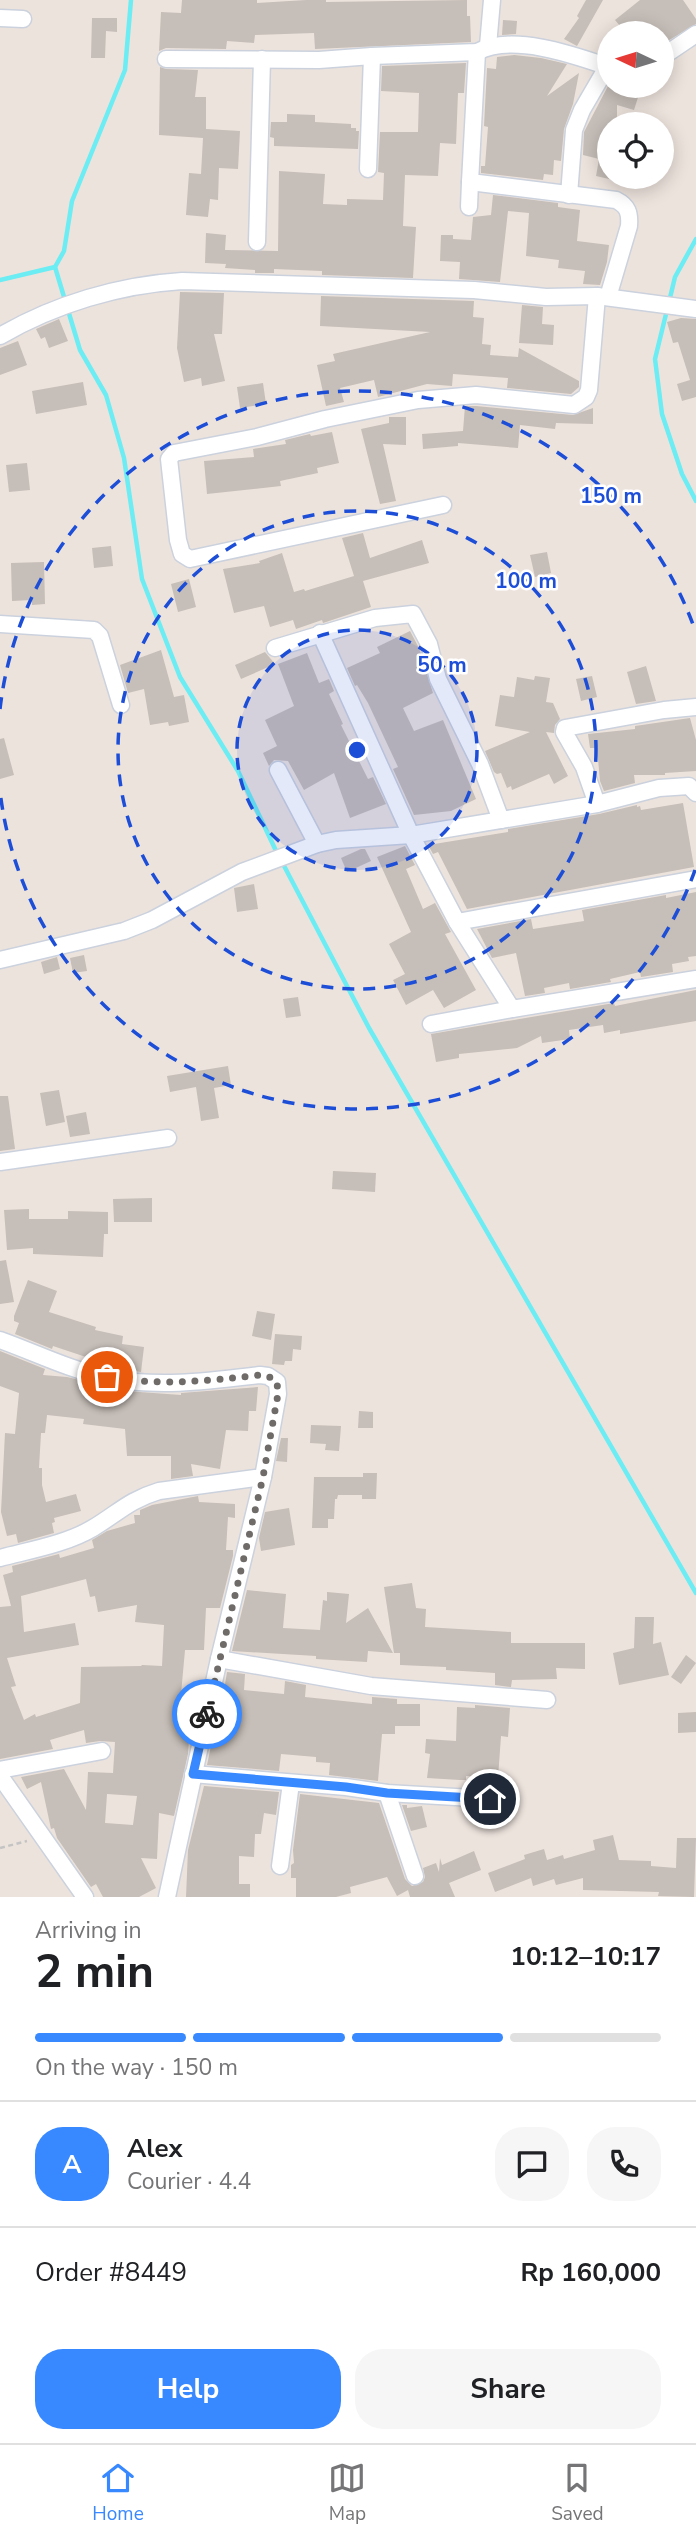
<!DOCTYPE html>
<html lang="en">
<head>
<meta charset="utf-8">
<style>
	body { margin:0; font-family:"Nunito Sans",sans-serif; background:#f6f6f6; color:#202124; height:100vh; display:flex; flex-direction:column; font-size:26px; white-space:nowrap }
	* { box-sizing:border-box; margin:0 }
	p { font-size:23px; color:#757577 }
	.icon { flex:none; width:38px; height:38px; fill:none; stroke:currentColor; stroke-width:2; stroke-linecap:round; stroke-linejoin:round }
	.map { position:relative; height:1897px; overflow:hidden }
	.side { display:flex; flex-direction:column; background:#fff; flex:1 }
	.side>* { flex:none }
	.needle { width:46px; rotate:274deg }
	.tools { position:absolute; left:597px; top:21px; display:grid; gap:14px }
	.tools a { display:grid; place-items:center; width:77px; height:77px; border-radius:50%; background:#fff; box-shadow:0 4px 18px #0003; font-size:35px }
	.pin { position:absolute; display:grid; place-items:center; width:60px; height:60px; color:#fff; margin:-30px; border:4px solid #fff; border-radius:50%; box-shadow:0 2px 7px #0007 }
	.courier { position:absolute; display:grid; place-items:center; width:70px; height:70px; margin:-35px; border:5px solid #3888ff; border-radius:50%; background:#fff; color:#222; box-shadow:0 2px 9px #0007 }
	.headline em { font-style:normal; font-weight:700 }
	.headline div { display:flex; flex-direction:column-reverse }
	.headline { display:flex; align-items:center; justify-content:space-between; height:119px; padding:0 35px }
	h1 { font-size:46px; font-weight:700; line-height:52px }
	.bar { display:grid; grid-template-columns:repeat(4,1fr); gap:10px 7px; align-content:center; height:84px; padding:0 35px }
	.bar i { height:9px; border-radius:5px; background:#e0e0e0 }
	.bar .selected { background:#3888ff }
	.bar p { grid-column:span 4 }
	.line { display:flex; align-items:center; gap:18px; padding:0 35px; border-top:2px solid #e0e0e0 }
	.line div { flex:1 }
	.round { display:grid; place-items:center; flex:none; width:74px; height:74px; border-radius:28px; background:#f6f6f6 }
	.cta { display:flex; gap:14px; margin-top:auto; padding:14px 35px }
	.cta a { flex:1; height:80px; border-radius:28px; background:#3888ff; color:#fff; font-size:28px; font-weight:700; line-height:80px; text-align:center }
	.cta a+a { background:#f6f6f6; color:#202124 }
	.menu { display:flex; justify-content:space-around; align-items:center; height:98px; border-top:2px solid #e0e0e0; background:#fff; font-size:19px; color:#757577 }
	.menu a { display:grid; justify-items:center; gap:4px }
	.menu .selected { color:#3888ff }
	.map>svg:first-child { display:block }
</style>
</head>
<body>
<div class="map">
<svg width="696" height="1897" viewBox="0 0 696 1897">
	<rect width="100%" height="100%" fill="#ede3dd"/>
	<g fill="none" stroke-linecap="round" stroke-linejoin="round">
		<g stroke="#6cecf3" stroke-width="4.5">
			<polyline points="131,0 125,70 72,201 64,251 55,267 80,350 106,395 124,458 142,579 180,677 238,771 278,855"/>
			<polyline points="0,280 55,267"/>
			<polyline points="669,302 675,277 696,239"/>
			<polyline points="667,310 655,359 662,414 682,474 696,501"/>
			<polyline points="282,862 369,1028 696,1593"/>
		</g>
	</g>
	<g fill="#c6beb8" fill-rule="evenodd">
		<polygon points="182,0 257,0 257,3 306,0 326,0 326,2 467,0 467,16 470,16 471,42 315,49 314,33 255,35 254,43 227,41 226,49 166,48 159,51 161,12 181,13"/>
		<polygon points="586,0 603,0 577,46 564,39 579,18 577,16"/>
		<polygon points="640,0 683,0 696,19 696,24 666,42 662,33 626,33 615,20"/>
		<polygon points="92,18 117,18 117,32 106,31 105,58 91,58"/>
		<polygon points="503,20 517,21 516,34 502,35"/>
		<polygon points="514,55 541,58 567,64 547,96 579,73 573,104 564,129 561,161 554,160 553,175 544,174 543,180 481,173 481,166 485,166 488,127 484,126 487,68 496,69 497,57"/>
		<polygon points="466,63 464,93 458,93 456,144 440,143 438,176 405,175 403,226 416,227 413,278 322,275 322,271 274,269 274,273 255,273 255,270 225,268 226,264 205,263 206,233 226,235 225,250 278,251 279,171 325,174 323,204 347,205 347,199 383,200 384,173 378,172 380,132 418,132 419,93 381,91 382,66"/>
		<polygon points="160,67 166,69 198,70 195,97 206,97 206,129 240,131 238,169 219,168 218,200 210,199 208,217 186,215 189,173 201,174 203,138 159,135"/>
		<polygon points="608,86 634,86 641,88 634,110 617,105 617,124 609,124 609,179 596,176 599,159 583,155 584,132"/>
		<polygon points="287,114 315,115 315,122 351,124 351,128 356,128 356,131 359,131 358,149 274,146 274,138 270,137 271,122 287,122"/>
		<polygon points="493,195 558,203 558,207 580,210 577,241 609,245 607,262 600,285 583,284 585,271 558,268 559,260 526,256 529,213 508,211 500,282 459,279 460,262 440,261 441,235 453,235 453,239 471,240 473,217 491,215"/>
		<polygon points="180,292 224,293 222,334 214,334 225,381 202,386 201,378 184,382 177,348"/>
		<polygon points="321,296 474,301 473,317 484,318 482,344 491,345 490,355 518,357 519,348 579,381 579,387 571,394 507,388 508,378 453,374 452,386 427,384 378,397 374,380 340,388 344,402 326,406 317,365 335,361 333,354 430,332 320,326"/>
		<polygon points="522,305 543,307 542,324 554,325 553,345 519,343"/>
		<polygon points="681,318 696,319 696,397 682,401 677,384 690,380 678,342 673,343 667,322"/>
		<polygon points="59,319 68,341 49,348 45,337 41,339 36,329"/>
		<polygon points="18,341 27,365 0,375 0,348"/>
		<polygon points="83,382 87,405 36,414 32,391"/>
		<polygon points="263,383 266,404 240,408 237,387"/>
		<polygon points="465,406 476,406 573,415 593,408 593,424 556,423 555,429 520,425 518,448 458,443 458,446 423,449 422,434 463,431"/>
		<polygon points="389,417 406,417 406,445 383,444 396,501 380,504 361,429 389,423"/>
		<polygon points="332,432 339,463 317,468 318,473 280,481 281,486 207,494 204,461 254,457 253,449 286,444 285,440 310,434 311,436"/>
		<polygon points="27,463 30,490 9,492 6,465"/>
		<polygon points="363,533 370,558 422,540 429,563 363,581 371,607 323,623 322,620 296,629 293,620 270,627 264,606 234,613 223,569 260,563 259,561 282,553 294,592 304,589 305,591 354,576 342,538"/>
		<polygon points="111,546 113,566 94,568 92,548"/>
		<polygon points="547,552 551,573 535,577 530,555"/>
		<polygon points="44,562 45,604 32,605 32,600 12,601 11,563"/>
		<polygon points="189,579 196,607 178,612 171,584"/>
		<polygon points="410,631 419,648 433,693 403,708 414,731 443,720 476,799 451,811 414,815 393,769 398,767 368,703 357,685 355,686 347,668 380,653 377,647"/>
		<polygon points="161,650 174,697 184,695 189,722 169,726 168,722 150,725 144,689 128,693 120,665"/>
		<polygon points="265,652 275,664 241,679 235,665"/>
		<polygon points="307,653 319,683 329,679 334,691 329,694 343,724 341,725 368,779 373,777 386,804 350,818 334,773 304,790 288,761 274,760 269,766 263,753 277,746 265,720 294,706 278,664"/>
		<polygon points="646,666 656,701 636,704 627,672"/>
		<polygon points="535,676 550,678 546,702 553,703 560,719 555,725 554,733 546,732 568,776 554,784 549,774 512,790 511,786 507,788 501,773 497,774 494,772 485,751 530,732 495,726 500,695 514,697 517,677 534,680"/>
		<polygon points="592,676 597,697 581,701 576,679"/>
		<polygon points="690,718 696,740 696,771 665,773 665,775 634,775 635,783 604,791 600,781 597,748 590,748 588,734 635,729 635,726"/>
		<polygon points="4,738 14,775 0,779 0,739"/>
		<polygon points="683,803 694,867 467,909 438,852 433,854 428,845 508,832 508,829 599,814 637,805 637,807 640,806 641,810"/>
		<polygon points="405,846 415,865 406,869 423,909 435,903 451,932 445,934 476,990 444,1008 433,990 406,1005 393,980 405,974 389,944 411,932 377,857"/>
		<polygon points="361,849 365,849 371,861 347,872 341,858"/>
		<polygon points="254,884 258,909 237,912 234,888"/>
		<polygon points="696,892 696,956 688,957 689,961 672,964 673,972 641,977 640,972 610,979 611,982 570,989 569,983 544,988 545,993 525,996 516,953 492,958 477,929 531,919 533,929 584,921 582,910 666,895 666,898"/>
		<polygon points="84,955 87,971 73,973 70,958"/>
		<polygon points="57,957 60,969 44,974 41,962"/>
		<polygon points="696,990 696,1021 620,1034 620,1030 604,1033 603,1025 569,1030 570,1039 542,1043 541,1036 517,1048 459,1054 459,1058 436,1062 431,1034 614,1003 615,1006"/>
		<polygon points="298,997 301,1016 286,1018 283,999"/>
		<polygon points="228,1066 231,1085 214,1088 219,1118 201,1121 196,1087 170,1092 167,1076"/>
		<polygon points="59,1090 65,1122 46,1126 40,1093"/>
		<polygon points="0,1096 8,1096 15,1149 0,1151"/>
		<polygon points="86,1112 90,1134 70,1137 66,1116"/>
		<polygon points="333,1171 376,1173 375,1192 332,1189"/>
		<polygon points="152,1198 152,1222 114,1222 113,1199"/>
		<polygon points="29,1209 29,1219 68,1219 68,1211 108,1212 108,1234 104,1234 103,1257 33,1254 33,1248 7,1250 4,1210"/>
		<polygon points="6,1260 14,1302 0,1304 0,1261"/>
		<polygon points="28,1280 57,1291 49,1312 96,1327 95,1330 123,1336 122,1344 144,1347 141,1372 122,1369 53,1346 52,1349 15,1334 19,1323 14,1321 14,1316"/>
		<polygon points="257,1311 275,1314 271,1340 252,1336"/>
		<polygon points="275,1334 302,1336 301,1350 293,1349 292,1361 285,1361 284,1365 272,1364"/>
		<polygon points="0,1351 45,1369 43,1375 67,1377 126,1391 181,1395 181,1393 258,1387 256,1411 249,1411 248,1431 226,1430 220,1469 191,1464 193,1476 171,1479 171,1456 127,1456 125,1429 83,1424 84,1419 47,1415 45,1433 41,1433 39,1468 42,1468 42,1485 46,1502 76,1494 81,1511 54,1518 55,1522 52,1523 54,1533 18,1543 16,1534 7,1536 1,1512 5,1433 15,1434 19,1393 0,1386"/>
		<polygon points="359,1411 373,1412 373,1428 358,1428"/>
		<polygon points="311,1425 341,1426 339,1451 325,1450 326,1444 310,1443"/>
		<polygon points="281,1438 288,1438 287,1462 276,1461"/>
		<polygon points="363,1473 377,1473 376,1499 362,1499 362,1495 338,1495 337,1499 335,1499 334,1519 328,1519 328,1528 312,1528 314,1477 363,1477"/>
		<path d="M198 1496 199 1502 235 1504V1518L228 1517 226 1550H233V1556L220 1608H206L204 1650H185L181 1694 192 1695 188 1754 174 1816 159 1813 157 1859 141 1858 156 1888 139 1897H103L96 1884 91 1887 57 1838 54 1828 51 1829 41 1782 27 1789 21 1777 64 1769 86 1810 88 1772 113 1773 115 1742 100 1741 86 1743 84 1730 50 1740 53 1749 0 1759V1607L11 1606 3 1575 13 1572 12 1566 59 1554 60 1558 94 1548 92 1540 107 1531 135 1523 134 1515H140V1510L152 1505ZM86 1579 90 1597 95 1596 98 1612 137 1605 135 1622 164 1625 162 1666 142 1665 141 1666 81 1667 80 1703 36 1717 35 1714 24 1720 11 1687 16 1686 7 1658 79 1645 75 1623 24 1632 21 1596ZM107 1794 137 1796 133 1825 105 1823Z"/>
		<polygon points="289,1508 295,1545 261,1551 259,1538 265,1512"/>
		<polygon points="412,1583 416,1608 426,1609 425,1627 511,1632 511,1643 585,1643 585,1669 556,1668 557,1679 512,1680 511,1687 495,1685 495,1673 446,1670 446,1667 400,1665 400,1653 394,1653 384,1587"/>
		<polygon points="247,1590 286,1594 283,1628 320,1630 323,1600 327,1601 327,1592 349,1594 346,1623 368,1608 393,1653 368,1651 367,1662 316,1659 316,1656 232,1651"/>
		<polygon points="635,1617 654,1617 653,1644 661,1642 669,1675 619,1685 613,1653 634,1648"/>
		<polygon points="686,1655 696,1663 681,1684 671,1677"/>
		<polygon points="227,1672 245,1674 244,1690 284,1694 285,1681 306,1685 305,1697 372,1704 372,1697 397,1699 397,1704 420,1704 420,1726 395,1726 395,1734 382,1734 378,1781 329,1775 330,1763 316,1762 316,1757 281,1754 279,1771 207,1765 211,1746 215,1746"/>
		<polygon points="475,1705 510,1708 508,1737 501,1736 498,1778 466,1776 466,1780 460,1780 427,1778 430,1754 425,1753 426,1739 456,1741 457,1707 475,1708"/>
		<polygon points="696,1712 696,1732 678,1733 678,1713"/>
		<polygon points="204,1786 279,1792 276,1815 264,1813 261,1834 255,1834 254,1857 239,1856 239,1884 250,1884 250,1897 186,1897 188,1850"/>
		<polygon points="300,1794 379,1803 405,1879 412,1886 423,1882 425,1877 423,1868 436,1863 439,1872 440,1858 442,1865 474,1851 481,1870 449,1883 455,1897 410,1897 408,1890 397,1896 387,1877 350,1887 351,1893 336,1897 296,1897 296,1878 291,1878 291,1865 294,1863 293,1850"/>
		<polygon points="402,1805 407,1805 407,1808 422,1806 427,1827 411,1831"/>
		<polygon points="613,1835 619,1860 651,1861 651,1866 676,1868 677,1838 696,1838 694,1897 658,1896 659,1892 583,1890 583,1878 556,1885 554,1879 533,1886 531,1878 495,1892 488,1873 525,1859 524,1855 544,1849 547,1860 563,1855 564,1859 595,1850 593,1840"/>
	</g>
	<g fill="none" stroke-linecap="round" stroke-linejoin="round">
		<defs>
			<g id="minor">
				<polyline points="0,18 23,19"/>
				<polyline points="488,46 492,0"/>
				<path d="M477 52 470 182 616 200C628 206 630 213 629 226L608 297"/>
				<polyline points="662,57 696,34"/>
				<path d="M166 59 319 60 372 56 477 52C512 33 574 55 609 67"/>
				<polyline points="368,169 372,56"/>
				<polyline points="569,195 574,130 582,110 607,67"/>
				<polyline points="469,207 470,182"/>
				<polyline points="257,242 262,59"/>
				<path d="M0 336C55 304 119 285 182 281L474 290 546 297 597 296 696 309"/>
				<polyline points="443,505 190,559 182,554 178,540 169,459 174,453 257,437 325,419 418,400 476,395 574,405 586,397 589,390 597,296"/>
				<polyline points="0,624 94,630 100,636 121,705"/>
				<polyline points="320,633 411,835 457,922 512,1009 696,979"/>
				<polyline points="275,648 375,618 413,614 429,644 438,679 480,764 501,820"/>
				<polyline points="278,770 317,844"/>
				<polyline points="597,804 584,767 564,732 565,728 664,710 696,707"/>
				<polyline points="457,922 696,879"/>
				<polyline points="0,960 124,931 152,920 242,872 317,844 336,840 411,835 597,804 659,788 689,786 696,793"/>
				<polyline points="431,1024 512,1009"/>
				<polyline points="0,1162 168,1138"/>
				<path d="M0 1340C36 1353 70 1370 108 1378 159 1388 209 1381 260 1375L268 1376 277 1382 278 1394 263 1477 219 1659 167 1897"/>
				<path d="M0 1558C30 1550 66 1544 93 1528 118 1513 129 1500 159 1491L263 1477"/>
				<polyline points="219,1659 371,1686 547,1700"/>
				<polyline points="0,1770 102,1751"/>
				<polyline points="193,1774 346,1787 387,1793 490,1799"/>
				<polyline points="0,1776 85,1897"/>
				<polyline points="387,1793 415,1876"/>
				<polyline points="280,1866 291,1783"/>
			</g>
		</defs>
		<use href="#minor" stroke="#cbd2dd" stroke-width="19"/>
		<polyline stroke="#c4c4c4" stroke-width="2.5" stroke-dasharray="5 3.5" stroke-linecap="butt" points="0,1848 27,1841"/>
		<use href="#minor" stroke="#fff" stroke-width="16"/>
	</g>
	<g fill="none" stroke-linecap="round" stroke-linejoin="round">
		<path stroke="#6f6b69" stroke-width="7" stroke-dasharray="0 12.6" d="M107 1377C159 1386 208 1381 260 1375L268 1376 277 1382 278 1394 263 1477 207 1714"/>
		<polyline stroke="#3888ff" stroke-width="9" points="207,1714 193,1774 346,1787 387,1793 490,1799"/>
	</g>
	<circle cx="357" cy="750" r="120" fill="#1d4ed8" fill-opacity=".12"/>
	<g fill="none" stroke="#1d4ed8" stroke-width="3.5" stroke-dasharray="12 9">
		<circle cx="357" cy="750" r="120"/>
		<circle cx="357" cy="750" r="239"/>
		<path d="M695 870A359 359 0 0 1 0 791M0 709A359 359 0 0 1 695 630"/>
	</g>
	<circle cx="357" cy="750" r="10" fill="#1d4ed8" stroke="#fff" stroke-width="3.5"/>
	<g font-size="21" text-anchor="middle" font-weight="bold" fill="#1d4ed8" stroke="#fff" stroke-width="5" stroke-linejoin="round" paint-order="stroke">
		<text x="611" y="503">150 m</text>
		<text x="526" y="588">100 m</text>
		<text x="442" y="672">50 m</text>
	</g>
</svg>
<div class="tools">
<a><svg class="needle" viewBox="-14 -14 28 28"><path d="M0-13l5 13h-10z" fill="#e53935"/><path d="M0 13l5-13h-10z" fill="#757577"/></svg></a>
<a><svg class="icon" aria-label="locate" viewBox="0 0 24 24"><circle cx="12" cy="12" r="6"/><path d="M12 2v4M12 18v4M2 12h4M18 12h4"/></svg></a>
</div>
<div class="pin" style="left:107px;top:1377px;background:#ea580c"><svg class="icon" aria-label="bag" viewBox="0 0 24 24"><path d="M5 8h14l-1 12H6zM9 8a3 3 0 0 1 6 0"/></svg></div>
<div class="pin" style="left:490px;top:1799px;background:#1f2937"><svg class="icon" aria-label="home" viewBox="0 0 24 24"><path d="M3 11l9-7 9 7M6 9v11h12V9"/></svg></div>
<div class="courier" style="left:207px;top:1714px"><svg class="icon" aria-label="bike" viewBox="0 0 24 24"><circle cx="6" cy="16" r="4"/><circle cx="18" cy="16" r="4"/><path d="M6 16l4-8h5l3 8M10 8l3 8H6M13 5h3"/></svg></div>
</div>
<section class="side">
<div class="headline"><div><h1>2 min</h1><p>Arriving in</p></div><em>10:12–10:17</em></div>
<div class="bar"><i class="selected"></i><i class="selected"></i><i class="selected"></i><i></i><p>On the way · 150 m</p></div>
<div class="line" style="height:126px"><b class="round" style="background:#3888ff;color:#fff">A</b><div><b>Alex</b><p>Courier · 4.4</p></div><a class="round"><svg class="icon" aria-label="chat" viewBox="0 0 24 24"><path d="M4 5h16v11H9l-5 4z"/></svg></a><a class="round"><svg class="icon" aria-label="phone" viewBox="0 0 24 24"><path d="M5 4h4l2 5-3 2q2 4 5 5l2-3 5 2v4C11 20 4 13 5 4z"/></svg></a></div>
<div class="line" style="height:91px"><div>Order #8449</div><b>Rp 160,000</b></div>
<div class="cta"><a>Help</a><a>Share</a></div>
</section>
<nav class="menu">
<a class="selected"><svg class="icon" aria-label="home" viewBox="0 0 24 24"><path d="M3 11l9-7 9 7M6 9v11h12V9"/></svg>Home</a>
<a><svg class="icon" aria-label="map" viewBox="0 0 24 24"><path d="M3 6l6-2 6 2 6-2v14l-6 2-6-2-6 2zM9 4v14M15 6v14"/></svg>Map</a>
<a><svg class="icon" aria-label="saved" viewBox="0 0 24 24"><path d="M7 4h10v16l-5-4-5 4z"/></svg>Saved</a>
</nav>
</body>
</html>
